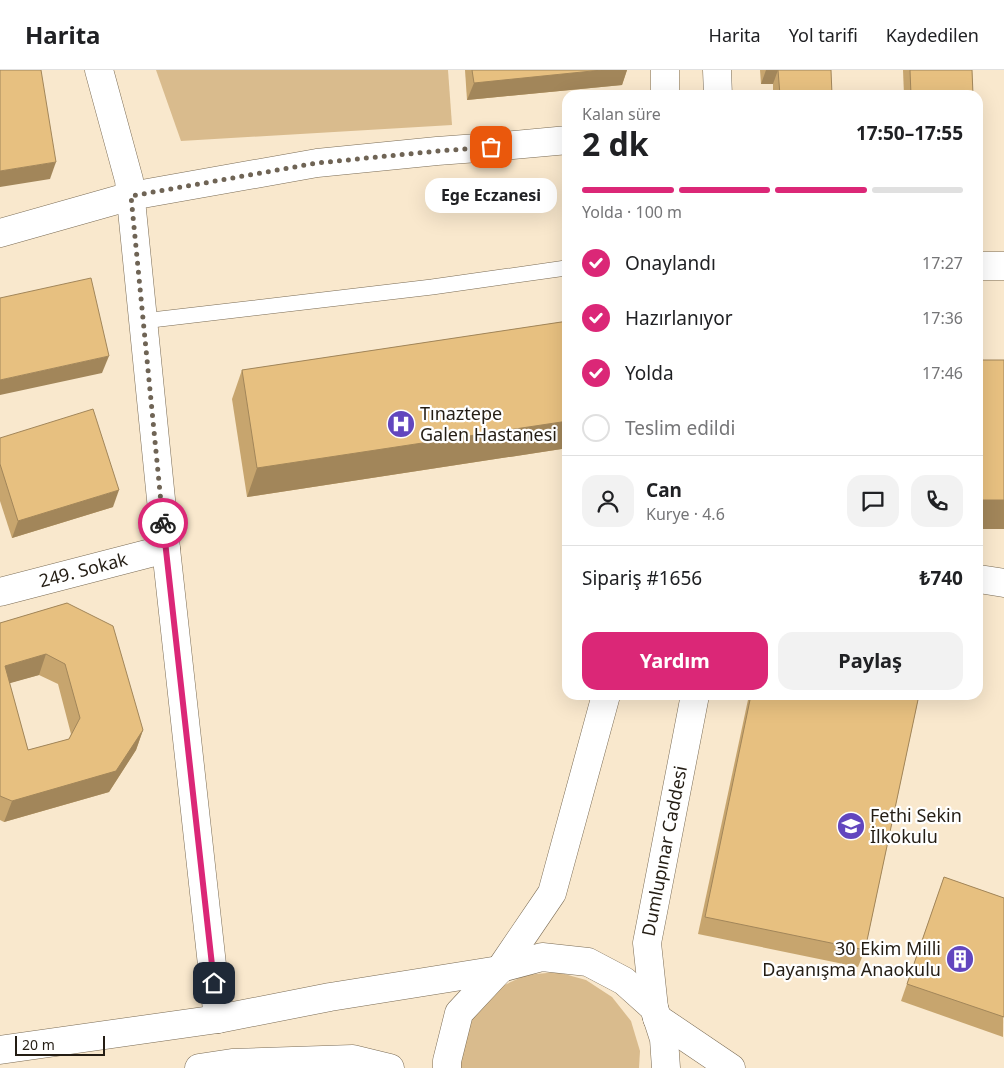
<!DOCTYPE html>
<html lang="tr">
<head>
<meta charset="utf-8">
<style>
	body { margin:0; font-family:"Noto Sans",sans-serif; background:#f2f2f2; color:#202124; height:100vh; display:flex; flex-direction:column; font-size:19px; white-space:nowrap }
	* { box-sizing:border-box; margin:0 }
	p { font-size:16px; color:#757577 }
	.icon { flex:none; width:28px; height:28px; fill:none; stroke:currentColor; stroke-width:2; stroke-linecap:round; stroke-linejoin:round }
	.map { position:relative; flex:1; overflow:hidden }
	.drawer { position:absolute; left:562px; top:20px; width:421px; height:610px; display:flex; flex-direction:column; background:#fff; border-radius:15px; box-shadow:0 5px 20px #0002 }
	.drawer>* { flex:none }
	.scale { position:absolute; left:15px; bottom:12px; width:90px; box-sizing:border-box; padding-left:5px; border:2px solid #241d14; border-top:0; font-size:14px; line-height:18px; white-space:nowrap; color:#241d14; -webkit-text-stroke:4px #fff; paint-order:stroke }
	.pin { position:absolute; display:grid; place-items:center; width:42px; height:42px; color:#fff; margin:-21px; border-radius:10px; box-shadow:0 2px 8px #0006 }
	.courier { position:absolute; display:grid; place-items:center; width:50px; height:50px; margin:-25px; border:4px solid #db2777; border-radius:50%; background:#fff; color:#222; box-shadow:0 1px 6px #0007 }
	.bubble { position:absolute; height:35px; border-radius:15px; background:#fff; box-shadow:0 5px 20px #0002; font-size:16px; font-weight:700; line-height:35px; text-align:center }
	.head em { font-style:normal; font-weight:700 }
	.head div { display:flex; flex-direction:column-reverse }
	.head { display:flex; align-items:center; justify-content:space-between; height:85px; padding:0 20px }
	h1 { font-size:32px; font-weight:700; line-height:38px }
	.bar { display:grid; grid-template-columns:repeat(4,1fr); gap:8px 5px; align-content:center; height:60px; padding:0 20px }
	.bar i { height:6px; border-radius:4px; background:#e0e0e0 }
	.bar .on { background:#db2777 }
	.bar p { grid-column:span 4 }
	.line { display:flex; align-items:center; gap:12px; padding:0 20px; border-top:1px solid #e0e0e0 }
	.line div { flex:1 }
	.round { display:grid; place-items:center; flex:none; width:52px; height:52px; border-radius:15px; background:#f2f2f2 }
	ol { padding:0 20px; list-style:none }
	li { display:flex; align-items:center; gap:15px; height:55px }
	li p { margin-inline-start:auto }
	li .icon { padding:5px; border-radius:50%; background:#db2777; color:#fff; stroke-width:4 }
	li:last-child { color:#757577 }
	li i { width:28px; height:28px; border:2px solid #e0e0e0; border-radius:50% }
	.primary-button { display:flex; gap:10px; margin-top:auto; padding:10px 20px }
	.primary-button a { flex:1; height:58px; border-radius:15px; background:#db2777; color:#fff; font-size:20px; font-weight:700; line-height:58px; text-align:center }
	.primary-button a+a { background:#f2f2f2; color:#202124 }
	header { display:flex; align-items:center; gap:30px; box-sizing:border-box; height:70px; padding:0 25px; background:#fff; border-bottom:1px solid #e0e0e0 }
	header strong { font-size:24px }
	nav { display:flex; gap:28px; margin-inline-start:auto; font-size:18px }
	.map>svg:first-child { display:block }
</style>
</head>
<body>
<header>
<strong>Harita</strong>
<nav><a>Harita</a><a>Yol tarifi</a><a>Kaydedilen</a></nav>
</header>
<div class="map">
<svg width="1004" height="998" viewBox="0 0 1004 998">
	<rect width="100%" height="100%" fill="#f9e8cd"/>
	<g fill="#d9bb8d">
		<polygon points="156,0 448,0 452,55 181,71"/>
		<polygon points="557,902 586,910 612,927 631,951 640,981 639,998 460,998 463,965 476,939 498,918 526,905"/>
	</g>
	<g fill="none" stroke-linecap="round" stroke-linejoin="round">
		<defs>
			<polyline id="lane" points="143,251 432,217 566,198 568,197"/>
			<g id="street">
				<polyline points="99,0 129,110 166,479 218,949"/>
				<polyline points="0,163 131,126 317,93 437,81 491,77 568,70"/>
				<polyline points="979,196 1004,196"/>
				<polyline points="979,509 1004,513"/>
				<path id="s1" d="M0 522 166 479"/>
				<polyline points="0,980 218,949 330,927 499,900"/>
				<polyline points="199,998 232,993 353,989 390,998"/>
			</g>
			<g id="secondary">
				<polyline points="665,0 665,25"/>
				<polyline points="717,0 718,25"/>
				<polyline points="501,898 542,887 588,892 624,911 654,938 664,969 666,998"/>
				<path id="s2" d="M654 938 647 873 695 625"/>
				<polyline points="657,948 731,998"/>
				<polyline points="447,998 447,991 459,943 501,898 552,823 606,625"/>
			</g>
		</defs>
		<use href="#lane" stroke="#7a6b54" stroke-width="16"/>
		<use href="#street" stroke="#7a6b54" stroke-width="29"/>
		<use href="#secondary" stroke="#7a6b54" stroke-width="29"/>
		<use href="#lane" stroke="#fff" stroke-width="15"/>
		<use href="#street" stroke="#fff" stroke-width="28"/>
		<use href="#secondary" stroke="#fff" stroke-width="28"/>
	</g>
	<g fill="#c7a56e" fill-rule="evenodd">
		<polygon points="465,0 627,0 622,15 467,30"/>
		<polygon points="760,0 820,0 832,25 773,25 773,14 761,14"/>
		<polygon points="903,0 972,0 973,25 904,25"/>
		<polygon points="568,251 568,378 247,427 232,329 242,300"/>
		<polygon points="980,290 1004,290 1004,459 979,459 979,292"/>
		<polygon points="0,368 113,437 12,468 0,431"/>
		<path d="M67 533 143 660 136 680 109 722 4 752 0 750V553ZM39 605 58 614 71 664 69 669 28 680 9 613Z"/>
		<polygon points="749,625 919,625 865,880 858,897 698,864"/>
		<polygon points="944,807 1004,828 1003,967 901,931"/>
	</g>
	<g fill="#a2865a">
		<polygon points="602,0 627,0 622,15 467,30 474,13"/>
		<polygon points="766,0 778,0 773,14 761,14"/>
		<polygon points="56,92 50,109 0,117 0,101"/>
		<polygon points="109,286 102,303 0,325 0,310"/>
		<polygon points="568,351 568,378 247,427 257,398"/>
		<polygon points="119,420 113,437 12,468 18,451"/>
		<rect x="979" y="430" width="25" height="29"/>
		<polygon points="46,584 39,605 0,616 5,596"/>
		<polygon points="143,660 136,680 109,722 4,752 12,731"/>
	</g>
	<g fill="#e7c080" stroke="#a2865a" fill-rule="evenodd">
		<polygon points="0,0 41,0 56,92 0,101"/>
		<polygon points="472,0 602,0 474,13"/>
		<polygon points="778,0 831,0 832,25 780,25"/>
		<polygon points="910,0 972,0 973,25 911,25"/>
		<polygon points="91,208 109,286 0,310 0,228"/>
		<polygon points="568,251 568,351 257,398 242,300"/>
		<polygon points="980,290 1004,290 1004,430 979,430"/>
		<polygon points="93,339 119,420 18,451 0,394 0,368"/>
		<path d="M67 533 113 556 143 660 116 701 12 731 0 726V553ZM46 584 65 594 80 648 69 669 28 680 5 596Z"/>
		<polygon points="751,625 919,625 865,880 705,847"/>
		<polygon points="944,807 1004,828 1004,947 907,914"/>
	</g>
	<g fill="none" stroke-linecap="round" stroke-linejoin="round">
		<polyline stroke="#6f6455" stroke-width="5" stroke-dasharray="0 9" points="163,453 131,126 317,93 438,81 491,77"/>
		<polyline stroke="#db2777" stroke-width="6" points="163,453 214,913"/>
	</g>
	<defs>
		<symbol id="hospital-disc" viewBox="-11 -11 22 22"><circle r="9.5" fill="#6246be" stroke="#fff"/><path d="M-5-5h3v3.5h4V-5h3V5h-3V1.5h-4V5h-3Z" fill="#fff"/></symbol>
		<symbol id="school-disc" viewBox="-11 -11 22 22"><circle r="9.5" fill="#6246be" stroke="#fff"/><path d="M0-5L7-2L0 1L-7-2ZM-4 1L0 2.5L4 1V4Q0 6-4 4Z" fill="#fff"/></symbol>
		<symbol id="building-disc" viewBox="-11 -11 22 22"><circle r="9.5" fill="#6246be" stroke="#fff"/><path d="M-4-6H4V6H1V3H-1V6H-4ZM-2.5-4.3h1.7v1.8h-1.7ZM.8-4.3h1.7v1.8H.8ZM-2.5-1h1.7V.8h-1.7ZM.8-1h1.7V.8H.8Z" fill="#fff"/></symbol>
	</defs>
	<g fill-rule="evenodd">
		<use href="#hospital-disc" x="385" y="338" width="32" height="32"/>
		<use href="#school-disc" x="835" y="740" width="32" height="32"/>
		<use href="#building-disc" x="944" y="873" width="32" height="32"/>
	</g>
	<g text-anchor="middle" stroke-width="4.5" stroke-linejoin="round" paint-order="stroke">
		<g font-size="18" fill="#241d14" stroke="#fff" text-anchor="start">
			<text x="420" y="350">Tınaztepe<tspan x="420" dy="21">Galen Hastanesi</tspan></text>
			<text x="870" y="752">Fethi Sekin<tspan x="870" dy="21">İlkokulu</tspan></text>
			<text x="941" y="885" text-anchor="end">30 Ekim Milli<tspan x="941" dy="21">Dayanışma Anaokulu</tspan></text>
		</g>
		<g font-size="18" fill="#241d14" stroke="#fff">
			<text dy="6" stroke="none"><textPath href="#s1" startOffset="86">249. Sokak</textPath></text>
			<text dy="6" stroke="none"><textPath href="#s2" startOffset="159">Dumlupınar Caddesi</textPath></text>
		</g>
	</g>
</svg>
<div class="scale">20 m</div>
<div class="pin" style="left:491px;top:77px;background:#ea580c"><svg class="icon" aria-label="bag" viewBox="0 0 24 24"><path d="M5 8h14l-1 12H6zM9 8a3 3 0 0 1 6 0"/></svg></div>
<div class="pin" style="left:214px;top:913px;background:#1f2937"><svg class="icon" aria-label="home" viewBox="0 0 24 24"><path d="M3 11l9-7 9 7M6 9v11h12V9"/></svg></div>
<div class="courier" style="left:163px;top:453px"><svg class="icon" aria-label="bike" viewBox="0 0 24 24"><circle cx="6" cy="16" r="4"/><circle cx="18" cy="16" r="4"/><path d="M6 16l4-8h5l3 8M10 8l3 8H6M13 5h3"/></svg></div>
<div class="bubble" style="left:425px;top:108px;width:132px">Ege Eczanesi</div>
<section class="drawer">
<div class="head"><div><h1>2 dk</h1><p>Kalan süre</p></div><em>17:50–17:55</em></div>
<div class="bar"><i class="on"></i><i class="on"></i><i class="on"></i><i></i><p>Yolda · 100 m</p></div>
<ol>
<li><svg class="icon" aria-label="check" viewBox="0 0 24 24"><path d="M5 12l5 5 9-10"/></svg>Onaylandı<p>17:27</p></li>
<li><svg class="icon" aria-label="check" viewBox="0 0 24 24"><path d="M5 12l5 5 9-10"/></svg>Hazırlanıyor<p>17:36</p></li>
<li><svg class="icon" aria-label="check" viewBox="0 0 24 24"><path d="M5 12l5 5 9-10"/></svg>Yolda<p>17:46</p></li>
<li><i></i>Teslim edildi</li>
</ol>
<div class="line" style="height:90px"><a class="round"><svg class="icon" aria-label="person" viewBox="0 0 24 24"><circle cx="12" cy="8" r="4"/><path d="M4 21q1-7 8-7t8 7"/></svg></a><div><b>Can</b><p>Kurye · 4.6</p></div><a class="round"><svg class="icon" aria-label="chat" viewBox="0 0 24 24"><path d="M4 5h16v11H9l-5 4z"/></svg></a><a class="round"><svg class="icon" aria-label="phone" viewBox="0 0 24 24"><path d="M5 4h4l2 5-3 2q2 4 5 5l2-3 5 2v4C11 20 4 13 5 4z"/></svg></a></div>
<div class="line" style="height:65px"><div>Sipariş #1656</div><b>₺740</b></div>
<div class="primary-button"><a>Yardım</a><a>Paylaş</a></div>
</section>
</div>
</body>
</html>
